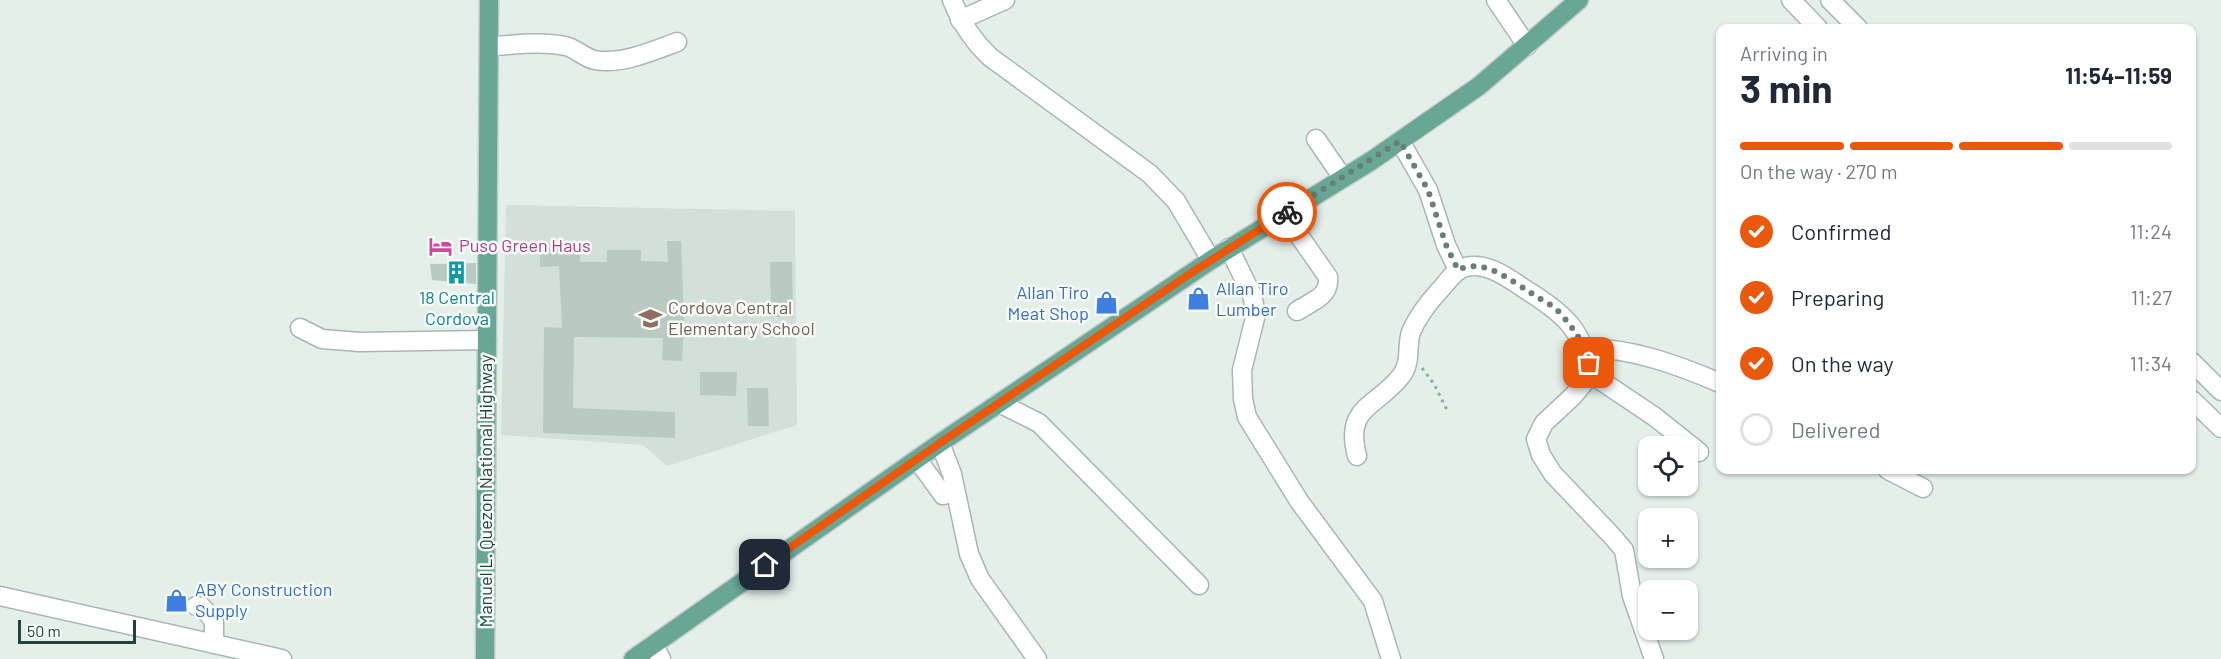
<!DOCTYPE html>
<html lang="en">
<head>
<meta charset="utf-8">
<style>
	body { margin:0; font-family:Barlow,sans-serif; background:#f2f2f3; color:#1f2937; height:100vh; display:flex; flex-direction:column; font-size:22px; white-space:nowrap }
	* { box-sizing:border-box; margin:0 }
	p { font-size:20px; color:#747a83 }
	.icon { flex:none; width:33px; height:33px; fill:none; stroke:currentColor; stroke-width:2; stroke-linecap:round; stroke-linejoin:round }
	.map { position:relative; flex:1; overflow:hidden }
	.details { position:absolute; left:1716px; top:24px; width:480px; height:450px; display:flex; flex-direction:column; background:#fff; border-radius:12px; box-shadow:0 2px 4px #0004 }
	.details>* { flex:none }
	.controls { position:absolute; left:1638px; top:436px; display:grid; gap:12px }
	.controls a { display:grid; place-items:center; width:60px; height:60px; border-radius:12px; background:#fff; box-shadow:0 2px 4px #0004; font-size:30px }
	.scale { position:absolute; left:18px; bottom:15px; width:118px; box-sizing:border-box; padding-left:6px; border:3px solid #23423a; border-top:0; font-size:16px; line-height:21px; white-space:nowrap; color:#23423a; -webkit-text-stroke:4px #f6fbf8; paint-order:stroke }
	.pin { position:absolute; display:grid; place-items:center; width:51px; height:51px; color:#fff; margin:-26px; border-radius:12px; box-shadow:0 3px 9px #0006 }
	.courier { position:absolute; display:grid; place-items:center; width:60px; height:60px; margin:-30px; border:4px solid #ea580c; border-radius:50%; background:#fff; color:#222; box-shadow:0 2px 8px #0007 }
	.head em { font-style:normal; font-weight:700 }
	.head div { display:flex; flex-direction:column-reverse }
	.head { display:flex; align-items:center; justify-content:space-between; height:102px; padding:0 24px }
	h1 { font-size:39px; font-weight:700; line-height:45px }
	.bar { display:grid; grid-template-columns:repeat(4,1fr); gap:9px 6px; align-content:center; height:72px; padding:0 24px }
	.bar i { height:8px; border-radius:4px; background:#e0e1e3 }
	.bar .selected { background:#ea580c }
	.bar p { grid-column:span 4 }
	ol { padding:0 24px; list-style:none }
	li { display:flex; align-items:center; gap:18px; height:66px }
	li p { margin-inline-start:auto }
	li .icon { padding:6px; border-radius:50%; background:#ea580c; color:#fff; stroke-width:4 }
	li:last-child { color:#747a83 }
	li i { width:33px; height:33px; border:3px solid #e0e1e3; border-radius:50% }
	.map>svg:first-child { display:block }
</style>
</head>
<body>
<div class="map">
<svg width="2221" height="659" viewBox="0 0 2221 659">
	<rect width="100%" height="100%" fill="#e5efea"/>
	<polygon fill="#d3dfd9" points="506,205 795,211 797,425 667,466 643,445 501,435"/>
	<g fill="#bacac3">
		<polygon points="667,241 681,241 684,321 682,361 662,360 663,338 574,337 573,408 675,412 675,438 543,433 544,327 562,328 559,266 540,267 540,248 580,246 580,262 607,262 607,250 641,250 641,261 668,262"/>
		<polygon points="770,262 792,262 793,317 771,317"/>
		<polygon points="476,263 476,284 432,280 430,264"/>
		<polygon points="700,372 737,372 736,396 700,395"/>
		<polygon points="747,388 768,388 769,426 748,426"/>
	</g>
	<g fill="none" stroke-linecap="round" stroke-linejoin="round">
		<defs>
			<g id="minor">
				<path d="M952 0C961 23 972 40 990 57L1150 174 1176 201 1211 260"/>
				<polyline points="1496,0 1527,46"/>
				<polyline points="1791,0 1818,28"/>
				<polyline points="1830,0 1858,28"/>
				<polyline points="960,20 1005,0"/>
				<path d="M490 46C514 45 541 41 565 46 576 48 584 58 595 60 621 65 653 51 677 42"/>
				<polyline points="1316,139 1343,178"/>
				<polyline points="1400,141 1428,190 1446,245 1458,270"/>
				<path d="M1284 214 1328 277C1330 297 1312 301 1297 311"/>
				<polyline points="1229,248 1252,295 1256,314 1242,370 1243,399 1247,417 1299,501 1373,601 1391,659"/>
				<polyline points="300,328 322,339 360,342 487,340"/>
				<path d="M1585 348C1632 348 1678 365 1720 383"/>
				<polyline points="2192,362 2221,391"/>
				<polyline points="1591,374 1655,417 1699,452"/>
				<polyline points="2192,400 2221,428"/>
				<polyline points="999,403 1039,423 1199,585"/>
				<polyline points="940,443 952,474 969,554 980,579 1037,659"/>
				<path d="M1357 456C1344 406 1376 408 1401 376 1412 362 1406 347 1411 332 1418 316 1427 304 1439 291 1446 284 1455 269 1466 267 1489 261 1513 282 1531 293 1567 316 1583 332 1591 374L1573 396 1544 423 1536 439 1541 455 1553 474 1612 536 1624 550 1632 596 1654 659"/>
				<polyline points="917,459 943,495 955,492"/>
				<polyline points="1888,470 1923,488"/>
				<polyline points="0,596 282,659"/>
				<polyline points="196,606 202,607 214,621 214,644"/>
				<polyline points="654,645 661,659"/>
			</g>
			<g id="major">
				<polyline points="485,659 489,0"/>
				<polyline points="633,659 940,443 1211,260 1371,161 1479,86 1579,0"/>
			</g>
		</defs>
		<use href="#minor" stroke="#a7b8b2" stroke-width="21"/>
		<use href="#major" stroke="#c1cac8" stroke-width="21"/>
		<polyline stroke="#84b3a5" stroke-width="3" stroke-dasharray="3 4.5" stroke-linecap="butt" points="1422,368 1434,384 1448,412"/>
		<use href="#minor" stroke="#fff" stroke-width="18"/>
		<use href="#major" stroke="#68a696" stroke-width="18"/>
	</g>
	<g fill="none" stroke-linecap="round" stroke-linejoin="round">
		<path stroke="#677f78" stroke-width="6" stroke-dasharray="0 10.8" d="M1287 212 1400 141 1428 190 1446 245 1458 270C1483 257 1510 280 1531 293 1540 299 1551 304 1558 311 1573 327 1584 343 1589 363"/>
		<polyline stroke="#ea580c" stroke-width="8" points="765,565 940,443 1191,273 1287,212"/>
	</g>
	<defs>
		<symbol id="hotel-bare" viewBox="-9 -9 18 18"><path d="M-6-4.5h1.5V1H6V5H4.5V3h-9V5H-6ZM-4 0a1.8 1.8 0 1 1 3.6 0ZM.5 0V-2.5h3Q6-2.5 6 0Z" fill="#d1479c" stroke="#f6fbf8" stroke-width="2.5" paint-order="stroke"/></symbol>
		<symbol id="building-bare" viewBox="-9 -9 18 18"><path d="M-4-6H4V6H1V3H-1V6H-4ZM-2.5-4.3h1.7v1.8h-1.7ZM.8-4.3h1.7v1.8H.8ZM-2.5-1h1.7V.8h-1.7ZM.8-1h1.7V.8H.8Z" fill="#0f9aa8" stroke="#f6fbf8" stroke-width="2.5" paint-order="stroke"/></symbol>
		<symbol id="shop-bare" viewBox="-9 -9 18 18"><path d="M-5-2.5h2.3a2.7 3.5 0 0 1 5.4 0H5L5.5 6h-11ZM-1.5-2.5h3a1.5 2.3 0 0 0-3 0Z" fill="#3f7fe0" stroke="#f6fbf8" stroke-width="2.5" paint-order="stroke"/></symbol>
		<symbol id="school-bare" viewBox="-9 -9 18 18"><path d="M0-5L7-2L0 1L-7-2ZM-4 1L0 2.5L4 1V4Q0 6-4 4Z" fill="#8d6e63" stroke="#f6fbf8" stroke-width="2.5" paint-order="stroke"/></symbol>
	</defs>
	<g fill-rule="evenodd">
		<use href="#hotel-bare" x="424" y="230" width="33" height="33"/>
		<use href="#building-bare" x="440" y="256" width="33" height="33"/>
		<use href="#shop-bare" x="1182" y="282" width="33" height="33"/>
		<use href="#shop-bare" x="1090" y="286" width="33" height="33"/>
		<use href="#school-bare" x="634" y="302" width="33" height="33"/>
		<use href="#shop-bare" x="160" y="584" width="33" height="33"/>
	</g>
	<g text-anchor="middle" stroke-width="5" stroke-linejoin="round" paint-order="stroke">
		<g font-size="18" fill="#b23c85" stroke="#f6fbf8" text-anchor="start">
			<text x="459" y="252">Puso Green Haus</text>
		</g>
		<g font-size="18" fill="#366cbe" stroke="#f6fbf8" text-anchor="start">
			<text x="1216" y="295">Allan Tiro<tspan x="1216" dy="21">Lumber</tspan></text>
			<text x="1089" y="299" text-anchor="end">Allan Tiro<tspan x="1089" dy="21">Meat Shop</tspan></text>
			<text x="195" y="596">ABY Construction<tspan x="195" dy="21">Supply</tspan></text>
		</g>
		<g font-size="18" fill="#0d838f" stroke="#f6fbf8">
			<text x="457" y="304">18 Central<tspan x="457" dy="21">Cordova</tspan></text>
		</g>
		<g font-size="18" fill="#785e54" stroke="#f6fbf8" text-anchor="start">
			<text x="668" y="314">Cordova Central<tspan x="668" dy="21">Elementary School</tspan></text>
		</g>
		<g font-size="18" fill="#23423a" stroke="#f6fbf8">
			<text transform="translate(486 491) rotate(-90)" y="6">Manuel L. Quezon National Highway</text>
		</g>
	</g>
</svg>
<div class="controls">
<a><svg class="icon" aria-label="locate" viewBox="0 0 24 24"><circle cx="12" cy="12" r="6"/><path d="M12 2v4M12 18v4M2 12h4M18 12h4"/></svg></a>
<a>+</a>
<a>−</a>
</div>
<div class="scale">50 m</div>
<div class="pin" style="left:1589px;top:363px;background:#ea580c"><svg class="icon" aria-label="bag" viewBox="0 0 24 24"><path d="M5 8h14l-1 12H6zM9 8a3 3 0 0 1 6 0"/></svg></div>
<div class="pin" style="left:765px;top:565px;background:#1f2937"><svg class="icon" aria-label="home" viewBox="0 0 24 24"><path d="M3 11l9-7 9 7M6 9v11h12V9"/></svg></div>
<div class="courier" style="left:1287px;top:212px"><svg class="icon" aria-label="bike" viewBox="0 0 24 24"><circle cx="6" cy="16" r="4"/><circle cx="18" cy="16" r="4"/><path d="M6 16l4-8h5l3 8M10 8l3 8H6M13 5h3"/></svg></div>
<section class="details">
<div class="head"><div><h1>3 min</h1><p>Arriving in</p></div><em>11:54–11:59</em></div>
<div class="bar"><i class="selected"></i><i class="selected"></i><i class="selected"></i><i></i><p>On the way · 270 m</p></div>
<ol>
<li><svg class="icon" aria-label="check" viewBox="0 0 24 24"><path d="M5 12l5 5 9-10"/></svg>Confirmed<p>11:24</p></li>
<li><svg class="icon" aria-label="check" viewBox="0 0 24 24"><path d="M5 12l5 5 9-10"/></svg>Preparing<p>11:27</p></li>
<li><svg class="icon" aria-label="check" viewBox="0 0 24 24"><path d="M5 12l5 5 9-10"/></svg>On the way<p>11:34</p></li>
<li><i></i>Delivered</li>
</ol>
</section>
</div>
</body>
</html>
